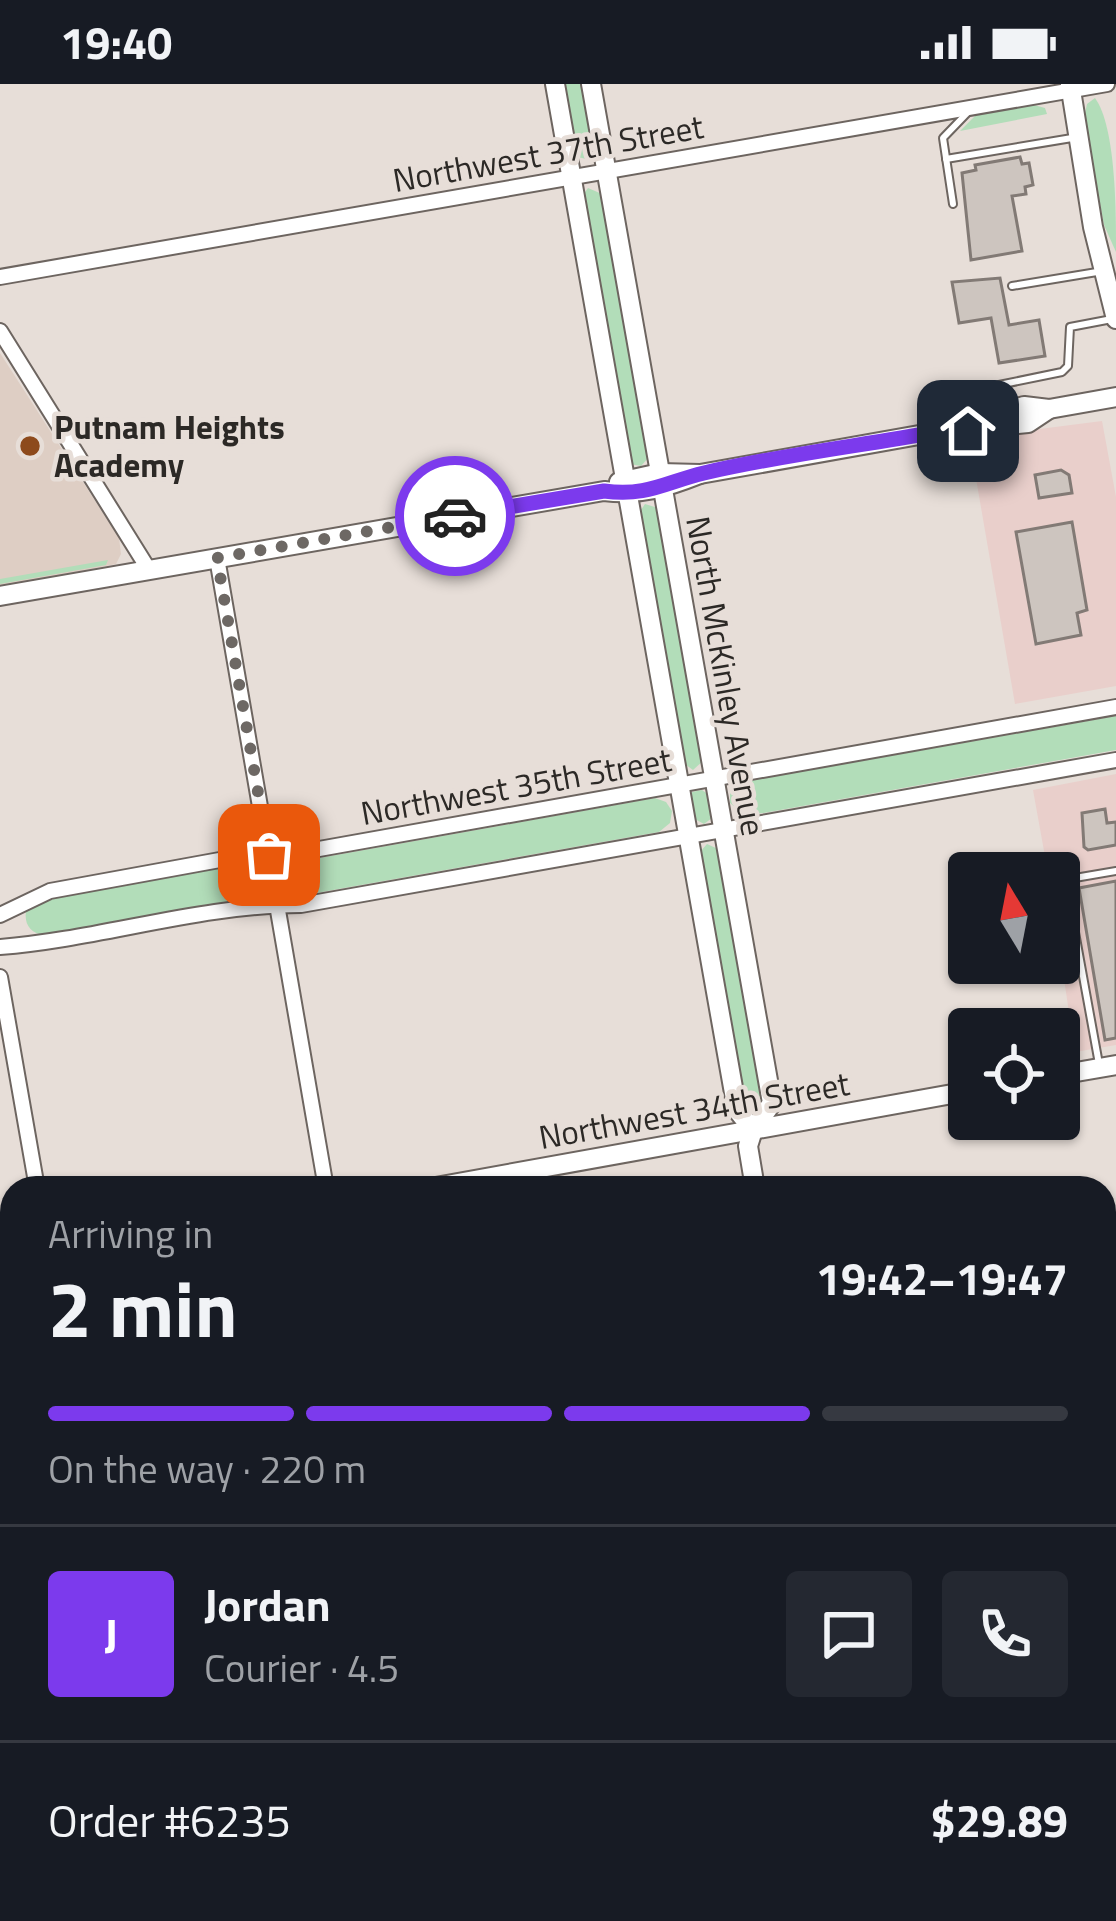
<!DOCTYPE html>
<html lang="en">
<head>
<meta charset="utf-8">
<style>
	body { margin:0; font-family:"Titillium Web",sans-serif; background:#242831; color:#f1f3f6; height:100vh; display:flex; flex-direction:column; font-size:45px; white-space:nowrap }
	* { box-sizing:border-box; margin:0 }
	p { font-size:39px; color:#9ea1a6 }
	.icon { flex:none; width:66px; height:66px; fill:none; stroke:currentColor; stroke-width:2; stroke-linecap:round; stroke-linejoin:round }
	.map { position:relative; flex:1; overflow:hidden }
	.details { position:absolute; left:0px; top:1092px; width:1116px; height:747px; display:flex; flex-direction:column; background:#171b24; border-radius:36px 36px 0 0; box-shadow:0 3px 9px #0004 }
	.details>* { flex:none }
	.needle { width:78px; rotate:350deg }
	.tools { position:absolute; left:948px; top:768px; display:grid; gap:24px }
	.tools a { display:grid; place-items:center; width:132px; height:132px; border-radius:12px; background:#171b24; box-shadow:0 3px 9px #0004; font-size:60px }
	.pin { position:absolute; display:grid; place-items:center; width:102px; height:102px; color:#fff; margin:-51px; border-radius:24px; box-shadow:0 6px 18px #0006 }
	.courier { position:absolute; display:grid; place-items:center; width:120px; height:120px; margin:-60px; border:9px solid #7c3aed; border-radius:50%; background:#fff; color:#222; box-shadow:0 3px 15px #0007 }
	.summary em { font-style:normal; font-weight:700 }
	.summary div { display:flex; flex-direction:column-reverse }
	.summary { display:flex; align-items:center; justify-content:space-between; height:204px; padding:0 48px }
	h1 { font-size:78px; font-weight:700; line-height:90px }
	.bar { display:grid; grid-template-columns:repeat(4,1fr); gap:18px 12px; align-content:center; height:144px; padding:0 48px }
	.bar i { height:15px; border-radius:9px; background:#363941 }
	.bar .selected { background:#7c3aed }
	.bar p { grid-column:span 4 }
	.line { display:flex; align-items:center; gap:30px; padding:0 48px; border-top:3px solid #363941 }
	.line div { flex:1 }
	.round { display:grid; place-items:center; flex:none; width:126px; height:126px; border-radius:12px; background:#242831 }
	.status { display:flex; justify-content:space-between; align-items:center; height:84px; padding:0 60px; background:#171b24; direction:ltr }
	.status svg { height:33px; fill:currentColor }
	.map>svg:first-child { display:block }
</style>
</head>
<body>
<div class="status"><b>19:40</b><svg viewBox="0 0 49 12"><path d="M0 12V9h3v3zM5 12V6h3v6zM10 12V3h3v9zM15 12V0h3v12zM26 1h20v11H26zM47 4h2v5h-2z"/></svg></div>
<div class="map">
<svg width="1116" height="1837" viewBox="0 0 1116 1837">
	<rect width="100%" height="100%" fill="#e7ded8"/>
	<g fill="#e9cfcb">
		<polygon points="1102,337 1116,413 1116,602 1015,620 969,354"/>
		<polygon points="1116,690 1116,961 1075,968 1059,862 1059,789 1048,789 1033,706"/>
		<polygon points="1116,1127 1116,1245 1104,1183 1104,1129"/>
	</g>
	<polygon fill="#decec4" points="0,269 119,454 121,470 116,480 0,503"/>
	<g fill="#b2ddb9">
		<polygon points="560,0 584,0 595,63 591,73 586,75 574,72"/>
		<path d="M1095 14C1116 43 1116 128 1116 168L1104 141 1084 34 1087 20Z"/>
		<polygon points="1034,21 1045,24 1047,30 960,47 976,31"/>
		<polygon points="588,104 602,110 649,373 641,382 630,380 583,111"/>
		<polygon points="645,420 658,424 704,676 693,686 682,678 639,429"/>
		<polygon points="108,476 106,481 0,500 0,495"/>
		<polygon points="1116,632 1116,666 746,732 730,719 730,707 741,698"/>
		<polygon points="702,706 709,711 712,734 704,740 693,734 689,715 692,708"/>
		<polygon points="655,714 666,718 672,727 670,739 659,748 305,811 294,808 288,800 288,784 297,778"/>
		<polygon points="707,760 718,765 765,1020 754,1031 744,1024 700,768"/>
		<path d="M233 780H247L257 786 258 805 249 814 44 851C31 850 24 840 26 828L38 817Z"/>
	</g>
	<g fill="#cdc5bf" stroke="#827a75" stroke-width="3">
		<polygon points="1020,73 1022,80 1029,79 1033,101 1025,103 1026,110 1012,112 1022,167 971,176 962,89 976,86 975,81"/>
		<polygon points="1000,194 1009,241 1039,236 1045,272 999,279 991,234 959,239 952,198"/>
		<polygon points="1061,386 1069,391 1072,409 1039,414 1035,391"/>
		<polygon points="1072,438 1087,526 1077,529 1081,551 1036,560 1016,448"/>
		<polygon points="1105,725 1107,739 1116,738 1116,761 1088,766 1084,763 1082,729"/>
		<polygon points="1116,797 1116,954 1105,956 1079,804"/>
	</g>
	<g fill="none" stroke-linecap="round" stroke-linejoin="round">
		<defs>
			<g id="lane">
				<polyline points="946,75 1072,54"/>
				<polyline points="953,120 943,54 970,26"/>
				<polyline points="1012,202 1103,187"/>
				<polyline points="995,325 994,302 1062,288 1068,282 1070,243 1112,235"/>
				<polyline points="1099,980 1066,799 1069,795 1116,787"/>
				<polyline points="1030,1827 1032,1837"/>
			</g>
			<g id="street">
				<polyline points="0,193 1107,0"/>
				<polyline points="0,247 149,486"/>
				<polyline points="217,474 326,1104"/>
				<polyline points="0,831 50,807 247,771 291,770 1116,623"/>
				<path d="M0 863C101 855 199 821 301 821L1116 676"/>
				<polyline points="0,893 37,1104"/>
				<polyline points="0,1181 12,1179"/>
				<polyline points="1104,1280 1116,1277"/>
				<polyline points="0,1309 12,1380"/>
				<polyline points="0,1474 12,1471"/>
				<polyline points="1104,1598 1116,1596"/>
				<polyline points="0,1795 12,1793"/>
				<polyline points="87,1827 89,1837"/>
				<polyline points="452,1827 454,1837"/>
			</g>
			<g id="secondary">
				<polyline points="555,0 737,1026 753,1046"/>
				<polyline points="591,0 772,1019 753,1046 748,1062 755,1104"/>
				<polyline points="1070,0 1093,143 1116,235"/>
				<polyline points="946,344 1024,322 1049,325 1116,313"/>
				<polyline points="619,398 660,389 700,390 936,348 1028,339 1049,325"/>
				<path d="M0 512 604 407C640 412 667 403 700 390"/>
				<polyline points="1059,991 1116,981"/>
				<polyline points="430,1104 969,1007"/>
				<polyline points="883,1827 884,1837"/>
			</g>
		</defs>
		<use href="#lane" stroke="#6d6560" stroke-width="10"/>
		<use href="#street" stroke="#6d6560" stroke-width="18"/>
		<use href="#secondary" stroke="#6d6560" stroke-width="22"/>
		<use href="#lane" stroke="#fff" stroke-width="6"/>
		<use href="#street" stroke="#fff" stroke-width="14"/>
		<use href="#secondary" stroke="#fff" stroke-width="18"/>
	</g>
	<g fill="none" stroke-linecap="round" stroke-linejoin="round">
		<polyline stroke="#6d6864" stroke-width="12" stroke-dasharray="0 21.6" points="269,771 217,474 455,432"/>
		<path stroke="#7c3aed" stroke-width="15" d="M455 432 604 407C647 413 666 398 704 389 780 371 859 362 936 348L968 347"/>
	</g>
	<circle fill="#8d4a1c" stroke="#e7ded8" stroke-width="4.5" cx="30" cy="362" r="12"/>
	<g text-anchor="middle" stroke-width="9" stroke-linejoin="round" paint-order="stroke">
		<g font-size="33" fill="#2c2926" stroke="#e7ded8">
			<text transform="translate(548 69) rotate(-10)" y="12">Northwest 37th Street</text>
			<text transform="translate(726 592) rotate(80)" y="12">North McKinley Avenue</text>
			<text transform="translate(516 702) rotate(-10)" y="12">Northwest 35th Street</text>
			<text transform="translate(694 1026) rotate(-10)" y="12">Northwest 34th Street</text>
		</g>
		<g font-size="33" font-weight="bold" fill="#2c2926" stroke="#e7ded8" text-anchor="start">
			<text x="54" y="355">Putnam Heights<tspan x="54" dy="38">Academy</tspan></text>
		</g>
	</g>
</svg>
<div class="tools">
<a><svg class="needle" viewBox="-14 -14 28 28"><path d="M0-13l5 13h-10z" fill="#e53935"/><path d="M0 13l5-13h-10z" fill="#9ea1a6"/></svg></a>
<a><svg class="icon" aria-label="locate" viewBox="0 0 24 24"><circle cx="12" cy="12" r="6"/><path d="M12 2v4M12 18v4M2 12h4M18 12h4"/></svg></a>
</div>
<div class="pin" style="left:269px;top:771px;background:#ea580c"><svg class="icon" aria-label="bag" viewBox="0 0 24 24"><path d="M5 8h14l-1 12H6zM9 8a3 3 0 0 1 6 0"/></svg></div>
<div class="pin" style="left:968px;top:347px;background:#1f2937"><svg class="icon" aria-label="home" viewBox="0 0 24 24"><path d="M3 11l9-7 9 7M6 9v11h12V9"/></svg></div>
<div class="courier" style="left:455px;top:432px"><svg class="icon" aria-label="car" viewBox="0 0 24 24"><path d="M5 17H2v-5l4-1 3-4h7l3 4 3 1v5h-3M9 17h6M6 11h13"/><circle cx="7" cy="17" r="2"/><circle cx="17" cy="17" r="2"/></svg></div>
<section class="details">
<div class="summary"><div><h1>2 min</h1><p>Arriving in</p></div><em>19:42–19:47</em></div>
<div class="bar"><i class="selected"></i><i class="selected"></i><i class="selected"></i><i></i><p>On the way · 220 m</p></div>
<div class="line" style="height:216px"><b class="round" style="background:#7c3aed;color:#fff">J</b><div><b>Jordan</b><p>Courier · 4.5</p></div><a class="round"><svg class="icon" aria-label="chat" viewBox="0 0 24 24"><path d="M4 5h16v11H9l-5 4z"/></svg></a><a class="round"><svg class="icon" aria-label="phone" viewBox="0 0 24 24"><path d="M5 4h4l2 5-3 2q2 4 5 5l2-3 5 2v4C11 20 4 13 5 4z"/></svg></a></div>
<div class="line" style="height:156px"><div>Order #6235</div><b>$29.89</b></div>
</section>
</div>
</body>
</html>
